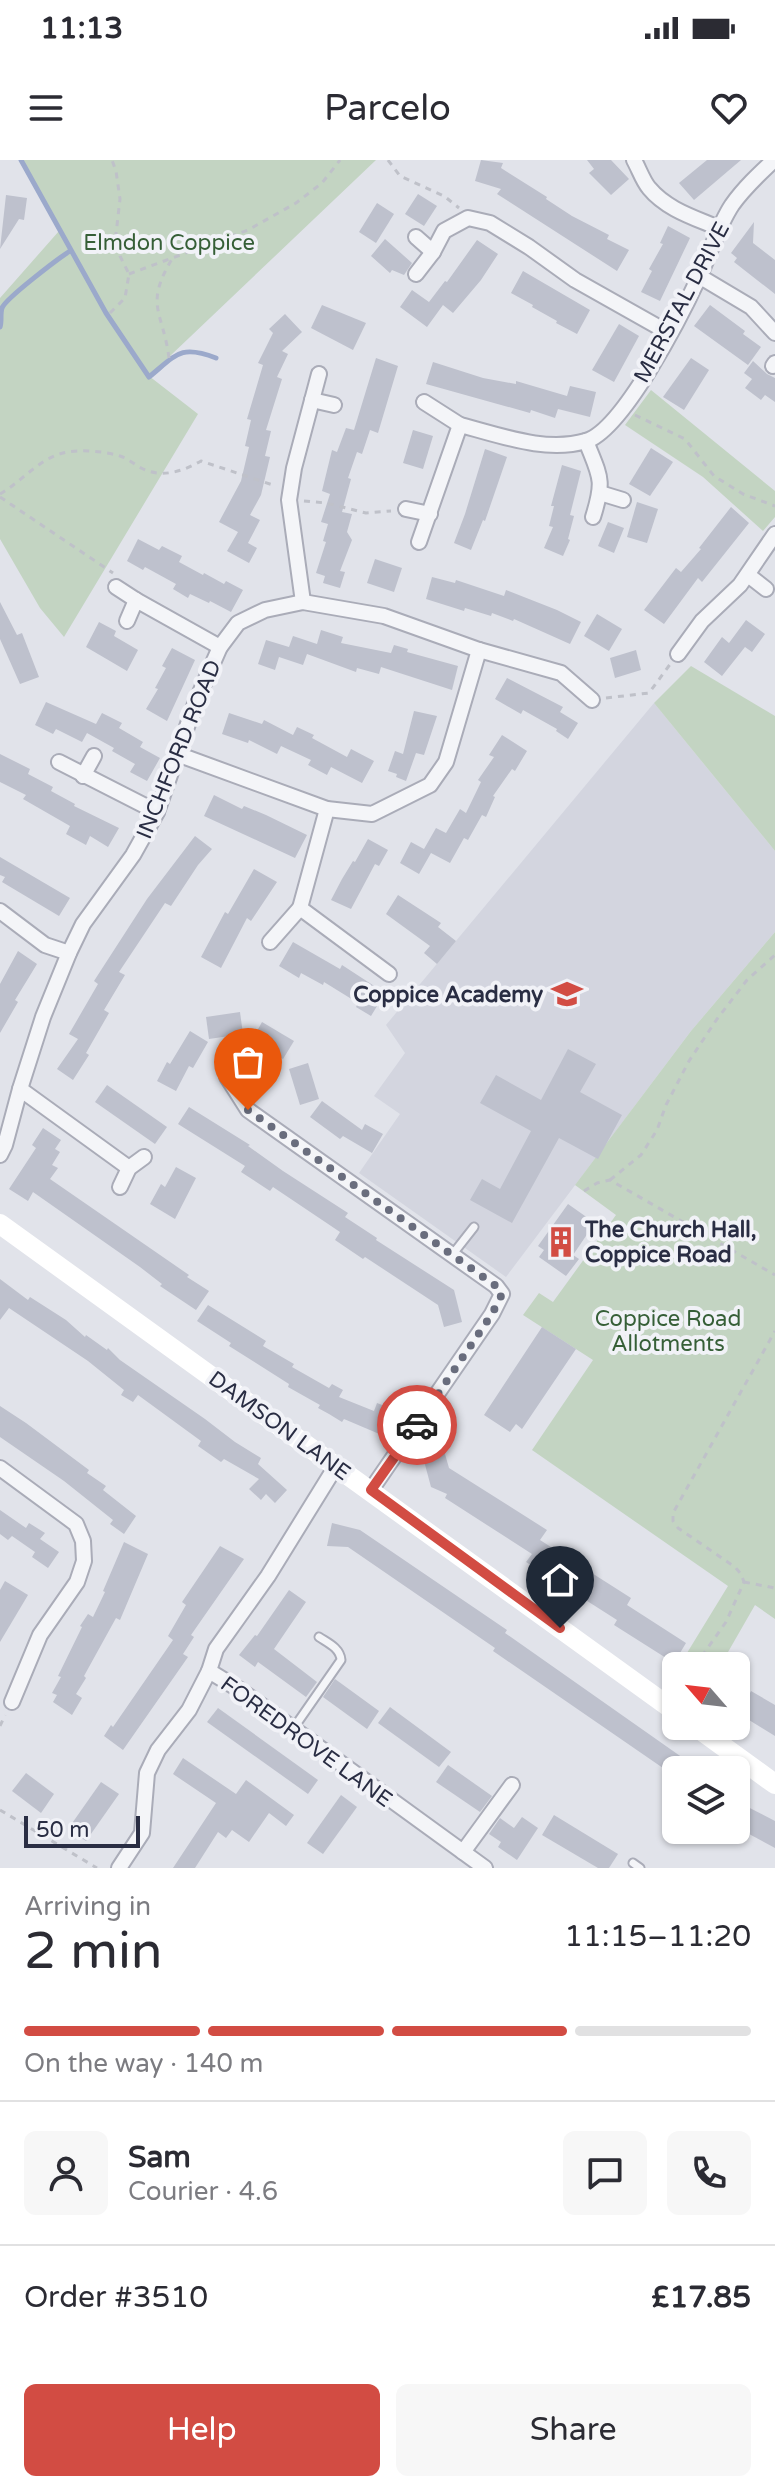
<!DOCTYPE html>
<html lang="en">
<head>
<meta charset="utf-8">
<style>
	body { margin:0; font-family:"Varela Round",sans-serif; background:#f7f7f7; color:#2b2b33; height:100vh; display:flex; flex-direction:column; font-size:30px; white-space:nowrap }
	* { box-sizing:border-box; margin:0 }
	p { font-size:26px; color:#7c7c81 }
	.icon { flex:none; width:44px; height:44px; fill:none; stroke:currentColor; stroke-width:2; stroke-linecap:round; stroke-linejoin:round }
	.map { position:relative; height:1708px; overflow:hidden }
	.details { display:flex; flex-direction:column; background:#fff; flex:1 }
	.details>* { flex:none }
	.needle { width:52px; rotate:298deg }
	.buttons { position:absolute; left:662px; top:1492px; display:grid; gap:16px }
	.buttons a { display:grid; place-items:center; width:88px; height:88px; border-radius:12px; background:#fff; box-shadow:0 2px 6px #0004; font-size:40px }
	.scale { position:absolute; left:24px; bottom:20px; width:116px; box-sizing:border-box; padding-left:8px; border:4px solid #292d43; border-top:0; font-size:22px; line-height:28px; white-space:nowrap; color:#292d43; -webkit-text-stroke:6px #f1f2f7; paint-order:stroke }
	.pin { position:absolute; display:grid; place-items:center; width:68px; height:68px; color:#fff; margin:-82px -34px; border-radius:50% 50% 50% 0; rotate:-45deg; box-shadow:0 0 8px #0007 }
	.pin .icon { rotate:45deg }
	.courier { position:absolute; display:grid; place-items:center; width:80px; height:80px; margin:-40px; border:6px solid #d24c43; border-radius:50%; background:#fff; color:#222; box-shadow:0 2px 10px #0007 }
	.headline em { font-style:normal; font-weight:600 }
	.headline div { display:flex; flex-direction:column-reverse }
	.headline { display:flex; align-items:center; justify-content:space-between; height:136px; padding:0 24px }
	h1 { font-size:52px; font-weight:600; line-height:60px }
	.bar { display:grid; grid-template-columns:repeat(4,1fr); gap:12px 8px; align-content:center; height:96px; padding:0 24px }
	.bar i { height:10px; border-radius:6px; background:#e1e1e2 }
	.bar .active { background:#d24c43 }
	.bar p { grid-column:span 4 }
	.line { display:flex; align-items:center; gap:20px; padding:0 24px; border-top:2px solid #e1e1e2 }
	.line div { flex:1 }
	.round { display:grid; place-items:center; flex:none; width:84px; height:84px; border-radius:12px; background:#f7f7f7 }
	.cta { display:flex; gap:16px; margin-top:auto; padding:16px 24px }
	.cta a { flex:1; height:92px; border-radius:12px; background:#d24c43; color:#fff; font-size:32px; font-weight:600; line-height:92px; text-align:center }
	.cta a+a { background:#f7f7f7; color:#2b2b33 }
	.status { display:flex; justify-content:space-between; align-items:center; height:56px; padding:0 40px; background:#fff; direction:ltr }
	.status svg { height:22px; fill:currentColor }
	header { display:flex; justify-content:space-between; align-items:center; height:104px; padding:0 24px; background:#fff; font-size:36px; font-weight:600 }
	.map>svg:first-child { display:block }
</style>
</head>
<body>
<div class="status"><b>11:13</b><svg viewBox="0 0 49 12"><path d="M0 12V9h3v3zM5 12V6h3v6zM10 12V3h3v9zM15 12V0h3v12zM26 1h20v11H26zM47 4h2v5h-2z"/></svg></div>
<header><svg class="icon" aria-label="menu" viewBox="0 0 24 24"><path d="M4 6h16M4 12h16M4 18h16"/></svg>Parcelo<svg class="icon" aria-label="heart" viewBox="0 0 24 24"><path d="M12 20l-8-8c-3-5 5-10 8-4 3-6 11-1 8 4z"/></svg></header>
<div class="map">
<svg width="775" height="1708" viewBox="0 0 775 1708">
	<rect width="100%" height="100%" fill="#e1e3ea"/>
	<polygon fill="#d3d5df" points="654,543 775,691 775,772 691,871 506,1117 359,1013 400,954 374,936 405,893 386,865"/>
	<g fill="#c3d4c2">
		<polygon points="21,0 376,0 149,216 198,254 64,477 40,448 0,379 0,138 59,71"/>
		<polygon points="651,230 775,331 775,357 763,371 703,317 625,265"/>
		<polygon points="691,506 775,556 775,691 654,543"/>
		<polygon points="775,772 775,1459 755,1445 720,1506 679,1506 728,1426 532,1290 593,1200 523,1155 539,1133 553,1142 616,1055 575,1025 691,871"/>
	</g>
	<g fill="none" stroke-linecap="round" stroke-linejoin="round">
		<g stroke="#9ba9cb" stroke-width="5">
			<path d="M21 0 106 153 149 217C176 195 180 184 216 198"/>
			<path d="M0 167C2 161 0 154 2 148 6 138 59 98 70 91"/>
		</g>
	</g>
	<g fill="#bec1cd">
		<polygon points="481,0 503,3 501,8 547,37 546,39 572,56 609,75 607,79 629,90 617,111 497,34 501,29 475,21"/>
		<polygon points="587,0 611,0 629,19 611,35 589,13 594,9"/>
		<polygon points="707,0 741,0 694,40 679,23"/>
		<polygon points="418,34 437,46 424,66 405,54"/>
		<polygon points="6,35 27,38 24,60 19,59 0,89"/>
		<polygon points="377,43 394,54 376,83 359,72"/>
		<polygon points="754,62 753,83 775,100 775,134 734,102 737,98 731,93"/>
		<polygon points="668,66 690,78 660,141 641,132 652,111 649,109 663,84 660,83"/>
		<polygon points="385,79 412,103 404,115 392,110 390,113 371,96"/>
		<polygon points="477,80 498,94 481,120 453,153 443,145 427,167 400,147 412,130 429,142 445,121 447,122"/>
		<polygon points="523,111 590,150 577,174 556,163 557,161 532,147 533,145 511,133"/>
		<polygon points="322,145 366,163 353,190 311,168"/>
		<polygon points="710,145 745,171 743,174 761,187 748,205 694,166"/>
		<polygon points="285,154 302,172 282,191 288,194 277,217 282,219 266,270 271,271 265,296 270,297 261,335 250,355 260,360 248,383 257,388 249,403 227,391 238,372 219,362 241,321 249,287 245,286 251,260 247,259 263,205 258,203 273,173 269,169"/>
		<polygon points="619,164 639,176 614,222 592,210"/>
		<polygon points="376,198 398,206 378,273 370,270 362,294 357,292 348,318 351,319 342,352 352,354 347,372 352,380 340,411 345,412 340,428 323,423 325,416 316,413 326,382 323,381 328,364 321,362 330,334 322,331 332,290 337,292 346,268 354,270"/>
		<polygon points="691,198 709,210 684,250 663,237"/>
		<polygon points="753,201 767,214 775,218 775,242 765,235 761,240 745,228 752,219 744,213"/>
		<polygon points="433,202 483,218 516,224 516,221 567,236 570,226 596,232 590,257 558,249 555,258 531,250 530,253 426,224"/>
		<polygon points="413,270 433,276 423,309 403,303"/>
		<polygon points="651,288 673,302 650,336 629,324"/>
		<polygon points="485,289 507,297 485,361 483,360 471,390 454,383 465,354"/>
		<polygon points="562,305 581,311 570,355 574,356 568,379 570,380 563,396 544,388 553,367 549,366 554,346 551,346"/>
		<polygon points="637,342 658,349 647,383 627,377"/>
		<polygon points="731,347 749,363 702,422 698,418 664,464 644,450 676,408 681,412 701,389 699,388"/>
		<polygon points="608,362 624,368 614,393 598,386"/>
		<polygon points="138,379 159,390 162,386 182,396 179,402 203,415 204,413 224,424 226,421 243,430 231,452 210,441 209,443 190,434 188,438 173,429 176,424 145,407 143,410 127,401"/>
		<polygon points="375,399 402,408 394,432 367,423"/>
		<polygon points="432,417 455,423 456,420 504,436 506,430 557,450 581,462 570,484 514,459 513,461 492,453 491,456 465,448 464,451 426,439"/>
		<polygon points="0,442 17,475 22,473 39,517 20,524 0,479"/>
		<polygon points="597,454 622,469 609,491 584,476"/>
		<polygon points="746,460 765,474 752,492 745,487 722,516 704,502 722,477 729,483"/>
		<polygon points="99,462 116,471 114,476 138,490 127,511 86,487"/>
		<polygon points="321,470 343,477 341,483 391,493 394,485 408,489 407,492 458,506 452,530 381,507 379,514 357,508 356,512 307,494 303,505 279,497 275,510 258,504 266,480 289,487 293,476 317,484"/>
		<polygon points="172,488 195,500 167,561 146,549 158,529 155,528 166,508 162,506"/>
		<polygon points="636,490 641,510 615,518 610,498"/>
		<polygon points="507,518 563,547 560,552 578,563 568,579 556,571 557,569 523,550 521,554 495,539"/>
		<polygon points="46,542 96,564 102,553 122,563 119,568 143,582 140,587 160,598 147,621 130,612 135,604 112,591 114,588 87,573 82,582 56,569 53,574 35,565"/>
		<polygon points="414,551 437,556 424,595 416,593 406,621 396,617 397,614 388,611 395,591 403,594"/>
		<polygon points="229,553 262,564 264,560 293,575 297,567 314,575 312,578 347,597 351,589 374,601 362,623 331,607 327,615 308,605 311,600 281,586 277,594 249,580 248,583 222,574"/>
		<polygon points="502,575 527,591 515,611 512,609 493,636 495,637 486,657 482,655 468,680 464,678 450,703 431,693 419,714 400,703 411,682 424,689 436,668 446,673 460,649 466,653 481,622 478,620 494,597 489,595"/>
		<polygon points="0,594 30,609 28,614 53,627 51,631 75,644 74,646 119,668 108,687 90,676 86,685 66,674 70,666 23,639 26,635 0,622"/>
		<polygon points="214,635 242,649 244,646 266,655 307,675 295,698 204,656"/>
		<polygon points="195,676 212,689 198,705 171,746 165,743 119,812 125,815 104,850 109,853 86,893 89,895 73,920 57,909 78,879 69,874 98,824 94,821 147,739"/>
		<polygon points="368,679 388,690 379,706 375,704 351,749 331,740 342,719 353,701 355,702"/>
		<polygon points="0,697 70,738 59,756 2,722 5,717 0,715"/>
		<polygon points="254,709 277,722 251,761 247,758 221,808 201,797 225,752 228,754"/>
		<polygon points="398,735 441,763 438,767 456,781 437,804 424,793 430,786 386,754"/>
		<polygon points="293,782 340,809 342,805 385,833 371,856 356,847 358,843 324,822 323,825 301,813 299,818 279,806"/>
		<polygon points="18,791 37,804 15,840 18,842 0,873 0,824"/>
		<polygon points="240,852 243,874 209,879 206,857"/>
		<polygon points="262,862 294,881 283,899 252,880"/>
		<polygon points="190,871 208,882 193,908 189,906 176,931 157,921 167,902 170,904"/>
		<polygon points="568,889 596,904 580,932 622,955 598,999 559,978 512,1063 470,1040 482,1019 500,1029 531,971 480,943 496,915 541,940"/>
		<polygon points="308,903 319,939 300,945 289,909"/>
		<polygon points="107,925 167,967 155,984 95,942"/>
		<polygon points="322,941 362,970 365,964 383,974 372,993 343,976 340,979 310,957"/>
		<polygon points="189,947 250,985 248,986 283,1011 348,1053 345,1057 377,1078 376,1080 454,1130 462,1162 444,1167 438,1145 365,1097 363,1099 335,1080 340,1072 273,1027 270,1031 241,1012 245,1006 178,964"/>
		<polygon points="43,968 61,980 55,989 60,992 52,1005 58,1008 50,1019 189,1115 187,1117 209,1131 196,1150 160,1126 162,1124 140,1107 33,1032 28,1041 9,1029 36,988 32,985"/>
		<polygon points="176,1007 196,1018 175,1059 150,1044 161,1024 165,1027"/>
		<polygon points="568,1044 602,1068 595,1078 588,1073 573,1095 579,1099 566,1116 539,1097 544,1090 538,1086"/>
		<polygon points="0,1119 28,1140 30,1137 66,1160 85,1177 86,1175 107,1190 108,1188 120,1200 205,1259 235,1282 261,1298 258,1304 287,1330 275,1343 266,1334 261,1340 249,1329 259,1319 224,1299 221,1302 198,1286 201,1281 138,1235 133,1242 121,1235 124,1230 88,1201 9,1148 0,1160"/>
		<polygon points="208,1145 266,1181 263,1186 294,1204 292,1207 329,1228 332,1224 343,1230 339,1237 374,1251 377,1243 395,1250 384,1276 344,1259 342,1262 329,1254 318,1248 320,1245 288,1227 289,1224 229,1186 231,1183 197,1161"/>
		<polygon points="542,1167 576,1189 522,1269 516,1264 510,1272 484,1255"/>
		<polygon points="0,1246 26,1263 89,1310 87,1313 106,1326 103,1330 136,1356 124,1374 110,1364 113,1360 64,1321 0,1277"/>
		<polygon points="441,1280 449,1308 547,1370 540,1380 631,1438 627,1445 686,1483 674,1503 614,1465 617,1460 526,1402 532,1394 445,1338 447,1334 431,1327 420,1286"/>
		<polygon points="0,1350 26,1368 29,1363 45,1373 40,1379 59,1392 48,1408 32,1397 35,1392 12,1376 8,1380 0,1374"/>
		<polygon points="332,1363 360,1370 507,1470 505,1473 683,1598 676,1608 676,1617 493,1491 495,1488 348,1387 327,1386"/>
		<polygon points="124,1382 148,1394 120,1460 116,1458 84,1516 86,1518 76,1534 82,1538 72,1555 53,1542 57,1535 52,1533 61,1517 58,1516 82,1467 80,1466 88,1454 93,1457 105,1432 103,1431"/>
		<polygon points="220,1386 244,1399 191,1475 194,1477 183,1494 188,1497 123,1590 104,1576 111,1565 113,1567 173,1480 168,1476 186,1445 182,1442"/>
		<polygon points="5,1421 28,1435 0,1482 0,1430"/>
		<polygon points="289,1430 306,1442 274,1489 317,1522 306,1537 258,1502 255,1507 239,1495 255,1475 257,1476"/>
		<polygon points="335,1519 379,1551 367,1569 323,1537"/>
		<polygon points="736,1525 750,1533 751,1531 775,1545 775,1576 736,1552"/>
		<polygon points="390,1547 451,1592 439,1607 378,1563"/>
		<polygon points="218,1548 318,1620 308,1634 207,1562"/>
		<polygon points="183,1598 236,1634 246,1620 294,1655 286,1666 269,1653 249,1682 232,1670 226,1678 218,1672 195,1708 173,1708 216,1643 173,1614"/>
		<polygon points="448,1605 492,1636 480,1652 436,1622"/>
		<polygon points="26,1613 54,1634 41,1653 12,1631"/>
		<polygon points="101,1622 119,1634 86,1681 68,1669"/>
		<polygon points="341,1635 357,1647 323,1694 307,1683"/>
		<polygon points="736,1641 775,1661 775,1688 736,1667"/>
		<polygon points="554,1655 618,1694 609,1708 598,1708 542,1675"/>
		<polygon points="522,1657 538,1668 517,1700 498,1687 501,1682 489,1674 500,1658 514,1668"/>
	</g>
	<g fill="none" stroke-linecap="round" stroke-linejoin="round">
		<defs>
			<g id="lane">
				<polyline points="452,1095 474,1067"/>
				<path d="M293 1569 341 1500C340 1488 328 1483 319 1477"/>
				<polyline points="633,1703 640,1708"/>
			</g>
			<g id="street">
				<path d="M634 0C639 9 643 21 649 28 667 50 696 58 721 69"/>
				<polyline points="416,77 433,92"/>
				<polyline points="416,114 433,92 444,71 468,58 490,63 529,87 575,120 669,173"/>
				<polyline points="699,116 751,147 775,173"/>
				<polyline points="773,206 775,203"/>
				<polyline points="312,240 334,245"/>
				<polyline points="424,242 460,265"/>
				<path d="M586 281C600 317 605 319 593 357"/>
				<polyline points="600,333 623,340"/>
				<polyline points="406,349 430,354"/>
				<path d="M419 382 460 265C500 275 545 293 586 281 623 270 682 154 699 117 710 94 718 66 732 45 744 28 759 14 774 0"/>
				<polyline points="748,415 766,429"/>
				<polyline points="116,427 136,440"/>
				<polyline points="303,442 289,340 294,308 319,214"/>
				<polyline points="127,461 136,440 220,487"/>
				<polyline points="678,494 702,461 740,425 775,374"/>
				<polyline points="177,594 327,649 372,654 430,625 446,602 479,490"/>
				<polyline points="59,602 157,652"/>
				<polyline points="83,616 94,596"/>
				<polyline points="327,649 300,748 389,814"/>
				<polyline points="0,751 45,785 69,793"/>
				<polyline points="270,782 300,748"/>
				<polyline points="227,917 248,950 496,1126 502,1134 492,1154 371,1330"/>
				<polyline points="20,929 129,1008"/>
				<polyline points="0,995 5,985 20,929 43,857 69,793 83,764 133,695 157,652 195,544 220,487 238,463 265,450 303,442 384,456 479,490 561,513 592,540"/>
				<polyline points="120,1027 129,1008 144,997"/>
				<polyline points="336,1306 268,1416 216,1489 209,1511 240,1530 485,1708"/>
				<polyline points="0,1308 76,1364 83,1381 84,1401 77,1422 40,1475 12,1542"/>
				<polyline points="463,1692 512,1625"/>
				<polyline points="119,1708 142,1673 147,1613 158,1590 189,1550 209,1511"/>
			</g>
		</defs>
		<use href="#lane" stroke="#aaacb8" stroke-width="11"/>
		<use href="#street" stroke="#aaacb8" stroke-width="18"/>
		<g stroke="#bfc1c9" stroke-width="3" stroke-dasharray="6 6" stroke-linecap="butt">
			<polyline points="388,0 400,16 444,36 459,48"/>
			<polyline points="129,114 248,70 296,43 322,23 340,0"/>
			<polyline points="110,153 125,138 129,114 120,96 116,74 120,39 116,11 112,0"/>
			<path d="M169 198C163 151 144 146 172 99"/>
			<polyline points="635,255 685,279 714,316 743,334 775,346"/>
			<path d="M0 334C21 322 39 299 63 293 80 289 103 291 120 296 130 299 138 308 148 311 167 317 185 310 201 301L276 326"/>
			<polyline points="0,337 113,413"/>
			<polyline points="304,341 326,343 366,353 391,351"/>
			<polyline points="606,538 649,533 671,503"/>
			<polyline points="610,1020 641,995 657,970 666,945 689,901 717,859 747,820 775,795"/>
			<polyline points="584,1031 597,1023 610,1020 775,1115"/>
			<polyline points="744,1422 775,1428"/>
			<polyline points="695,1506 726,1462 744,1422 741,1414 735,1407 678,1368 673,1361 673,1353 775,1171"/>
			<polyline points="0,1566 5,1555"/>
			<polyline points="0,1650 97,1708"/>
		</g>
		<use href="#lane" stroke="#f4f5f8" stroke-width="7"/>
		<use href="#street" stroke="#f4f5f8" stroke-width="14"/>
		<g stroke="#fff" stroke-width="20">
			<polyline points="0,1064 676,1552"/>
			<polyline points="695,1566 775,1624"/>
		</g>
	</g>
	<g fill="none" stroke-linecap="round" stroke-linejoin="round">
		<polyline stroke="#696d7d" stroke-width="8" stroke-dasharray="0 14.4" points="248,950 496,1126 502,1134 492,1154 417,1265"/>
		<polyline stroke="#d24c43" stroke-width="10" points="417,1265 371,1330 560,1468"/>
	</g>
	<defs>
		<symbol id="school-bare" viewBox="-9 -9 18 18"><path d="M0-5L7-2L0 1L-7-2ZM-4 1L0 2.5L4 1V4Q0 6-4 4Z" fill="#d24c43" stroke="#f1f2f7" stroke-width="2.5" paint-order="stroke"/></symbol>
		<symbol id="building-bare" viewBox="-9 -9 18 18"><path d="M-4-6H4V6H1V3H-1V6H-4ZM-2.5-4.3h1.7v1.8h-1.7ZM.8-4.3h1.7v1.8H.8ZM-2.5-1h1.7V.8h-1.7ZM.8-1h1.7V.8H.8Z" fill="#d24c43" stroke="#f1f2f7" stroke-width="2.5" paint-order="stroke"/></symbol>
	</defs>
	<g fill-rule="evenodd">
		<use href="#school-bare" x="545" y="812" width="44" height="44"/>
		<use href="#building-bare" x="539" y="1060" width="44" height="44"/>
	</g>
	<g text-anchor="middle" stroke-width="8" stroke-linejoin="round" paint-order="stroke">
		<g font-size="22" fill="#365f37" stroke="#f1f2f7">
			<text x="169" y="90">Elmdon Coppice</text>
			<text x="668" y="1166">Coppice Road<tspan x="668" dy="25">Allotments</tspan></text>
		</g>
		<g font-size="22" fill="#292d43" stroke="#f1f2f7">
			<text transform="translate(681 142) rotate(-62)" y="8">MERSTAL DRIVE</text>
			<text transform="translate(178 589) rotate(-68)" y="8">INCHFORD ROAD</text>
			<text transform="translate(280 1265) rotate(36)" y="8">DAMSON LANE</text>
			<text transform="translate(307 1581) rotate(36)" y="8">FOREDROVE LANE</text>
		</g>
		<g font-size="22" font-weight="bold" fill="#292d43" stroke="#f1f2f7" text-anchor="end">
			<text x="543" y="842">Coppice Academy</text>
			<text x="585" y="1077" text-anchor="start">The Church Hall,<tspan x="585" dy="25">Coppice Road</tspan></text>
		</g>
	</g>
</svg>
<div class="buttons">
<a><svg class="needle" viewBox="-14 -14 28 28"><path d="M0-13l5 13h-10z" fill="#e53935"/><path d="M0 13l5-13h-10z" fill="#7c7c81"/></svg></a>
<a><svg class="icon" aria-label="layers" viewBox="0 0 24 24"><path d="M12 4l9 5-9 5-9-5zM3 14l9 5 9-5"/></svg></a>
</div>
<div class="scale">50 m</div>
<div class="pin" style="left:248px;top:950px;background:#ea580c"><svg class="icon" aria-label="bag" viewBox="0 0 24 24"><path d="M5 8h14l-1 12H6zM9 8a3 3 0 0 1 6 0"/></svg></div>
<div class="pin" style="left:560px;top:1468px;background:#1f2937"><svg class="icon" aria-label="home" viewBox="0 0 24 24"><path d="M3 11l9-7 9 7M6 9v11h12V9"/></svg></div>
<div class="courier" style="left:417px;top:1265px"><svg class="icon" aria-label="car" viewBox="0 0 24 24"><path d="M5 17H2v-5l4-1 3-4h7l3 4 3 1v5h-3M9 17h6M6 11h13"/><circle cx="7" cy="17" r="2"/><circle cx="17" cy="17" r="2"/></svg></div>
</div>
<section class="details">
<div class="headline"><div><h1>2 min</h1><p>Arriving in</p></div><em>11:15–11:20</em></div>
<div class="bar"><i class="active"></i><i class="active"></i><i class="active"></i><i></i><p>On the way · 140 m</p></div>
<div class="line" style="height:144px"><a class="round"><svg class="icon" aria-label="person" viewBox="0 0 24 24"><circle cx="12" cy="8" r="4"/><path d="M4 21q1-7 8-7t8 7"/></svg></a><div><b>Sam</b><p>Courier · 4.6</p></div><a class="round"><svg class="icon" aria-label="chat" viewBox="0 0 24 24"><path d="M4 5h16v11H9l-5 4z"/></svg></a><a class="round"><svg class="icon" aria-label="phone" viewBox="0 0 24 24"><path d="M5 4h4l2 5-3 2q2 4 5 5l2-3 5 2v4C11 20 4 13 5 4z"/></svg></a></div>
<div class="line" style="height:104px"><div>Order #3510</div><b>£17.85</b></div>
<div class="cta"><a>Help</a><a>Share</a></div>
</section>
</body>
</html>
